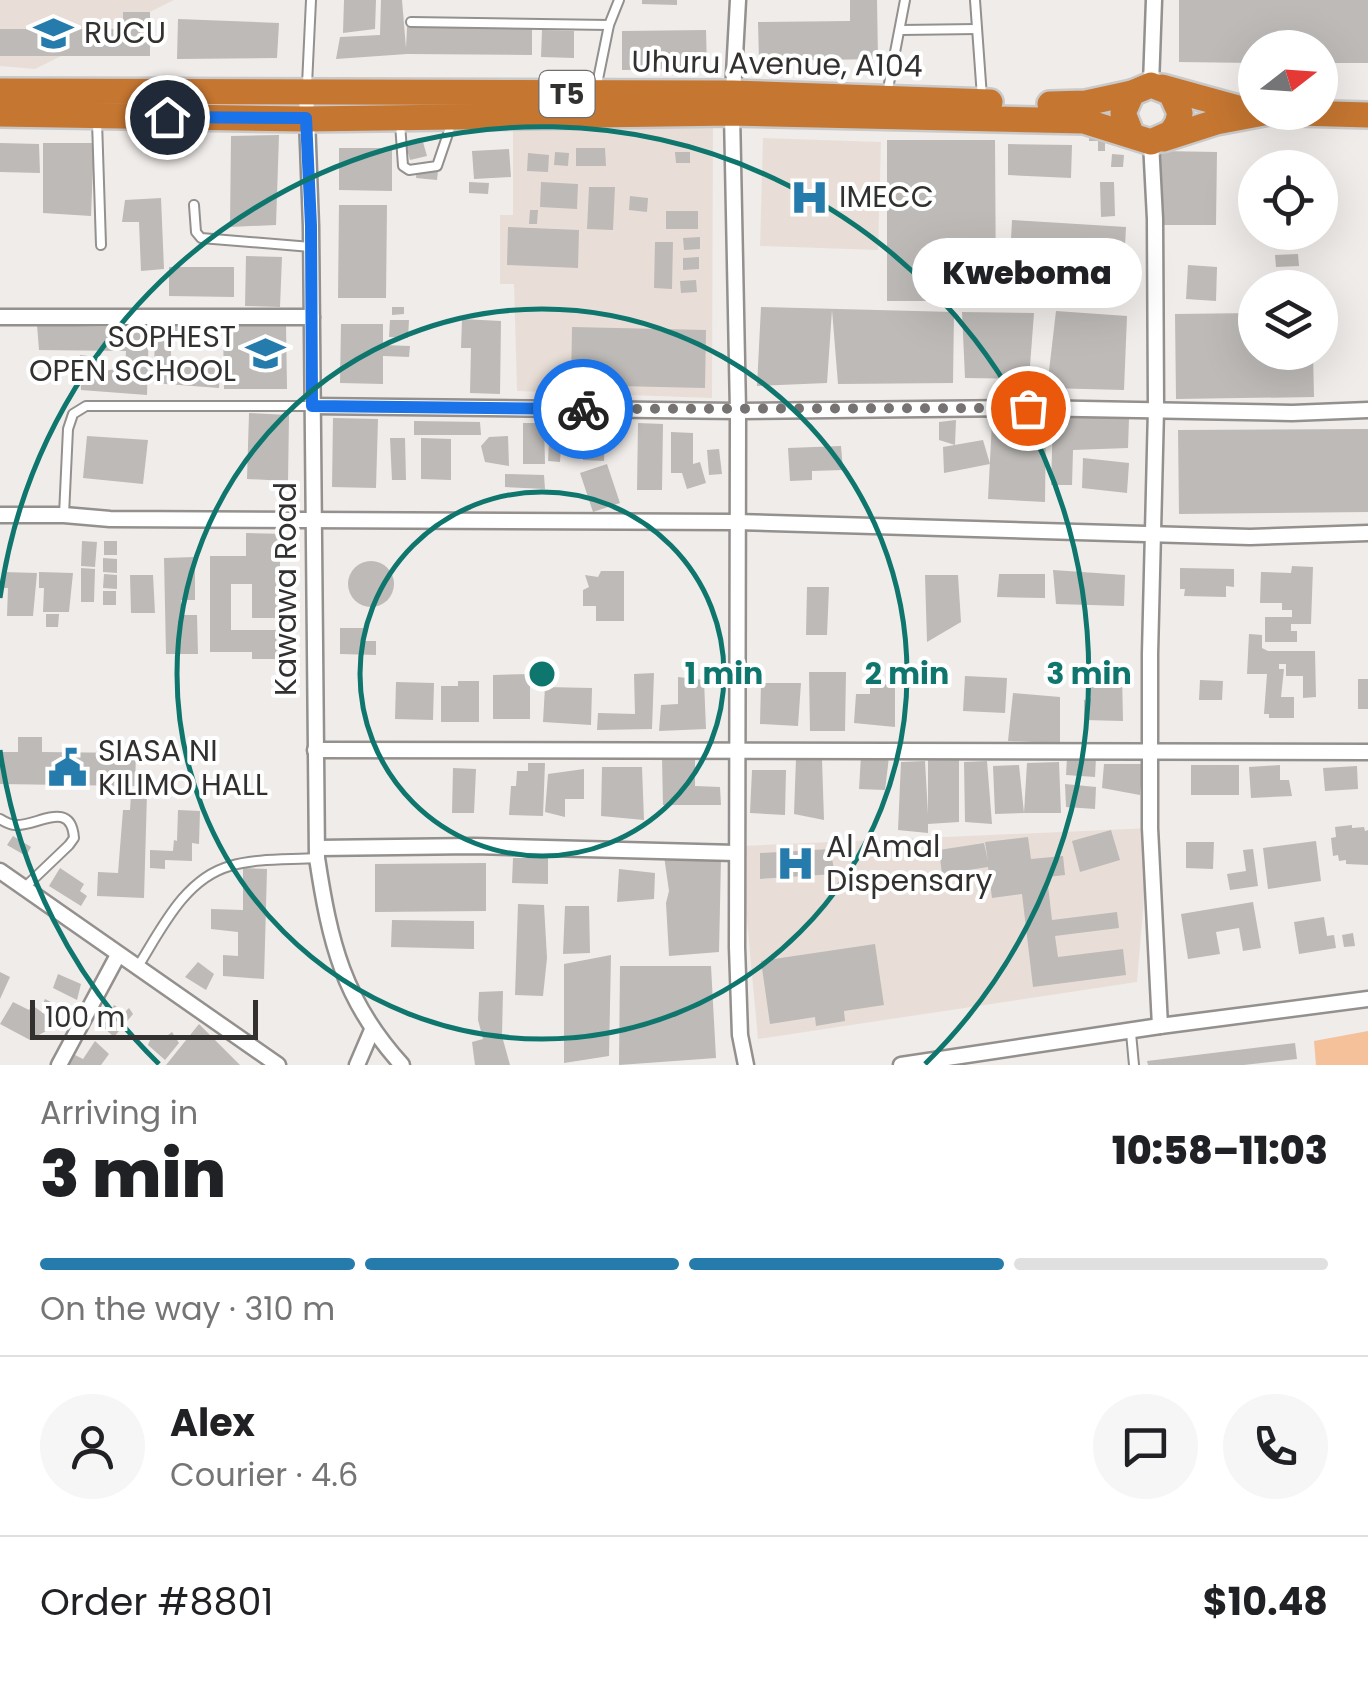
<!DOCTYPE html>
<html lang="en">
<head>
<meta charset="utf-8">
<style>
	body { margin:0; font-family:Poppins,sans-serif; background:#f6f6f6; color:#202124; height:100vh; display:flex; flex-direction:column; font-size:38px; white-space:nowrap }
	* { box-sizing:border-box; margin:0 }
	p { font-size:32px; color:#757577 }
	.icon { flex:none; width:55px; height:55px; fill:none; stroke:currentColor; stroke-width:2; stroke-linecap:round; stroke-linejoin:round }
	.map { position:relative; height:1065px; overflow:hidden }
	.sheet { display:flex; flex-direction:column; background:#fff; flex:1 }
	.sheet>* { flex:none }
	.needle { width:65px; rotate:73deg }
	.controls { position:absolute; left:1238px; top:30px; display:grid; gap:20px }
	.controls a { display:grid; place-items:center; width:100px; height:100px; border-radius:50%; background:#fff; box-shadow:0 10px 40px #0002; font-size:50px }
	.scale { position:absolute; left:30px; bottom:25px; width:228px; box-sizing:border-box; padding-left:10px; border:5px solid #333130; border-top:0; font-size:28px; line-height:35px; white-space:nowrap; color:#333130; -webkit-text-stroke:8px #fff; paint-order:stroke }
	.pin { position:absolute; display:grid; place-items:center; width:85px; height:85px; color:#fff; margin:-42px; border:5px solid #fff; border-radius:50%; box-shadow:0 2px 10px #0007 }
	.courier { position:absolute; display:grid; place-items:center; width:100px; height:100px; margin:-50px; border:8px solid #1a73e8; border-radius:50%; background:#fff; color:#222; box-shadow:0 2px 12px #0007 }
	.bubble { position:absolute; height:70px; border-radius:35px; background:#fff; box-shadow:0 10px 40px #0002; font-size:32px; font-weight:800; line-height:70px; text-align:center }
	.overview em { font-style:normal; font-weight:800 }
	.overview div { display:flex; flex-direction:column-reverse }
	.overview { display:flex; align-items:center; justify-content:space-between; height:170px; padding:0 40px }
	h1 { font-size:65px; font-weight:800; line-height:75px }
	.bar { display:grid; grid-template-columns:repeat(4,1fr); gap:15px 10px; align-content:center; height:120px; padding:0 40px }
	.bar i { height:12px; border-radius:8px; background:#e0e0e0 }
	.bar .on { background:#257bab }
	.bar p { grid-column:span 4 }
	.line { display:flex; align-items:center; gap:25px; padding:0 40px; border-top:2px solid #e0e0e0 }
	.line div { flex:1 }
	.round { display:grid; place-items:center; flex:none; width:105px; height:105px; border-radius:52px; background:#f6f6f6 }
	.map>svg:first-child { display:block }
</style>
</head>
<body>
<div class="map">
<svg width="1368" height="1065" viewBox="0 0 1368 1065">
	<rect width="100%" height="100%" fill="#f0ecea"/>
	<g fill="#e8ded7">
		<polygon points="0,0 174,0 35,69 0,66"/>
		<polygon points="513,120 713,122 712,398 517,391 514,284 500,284 500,215 513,215"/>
		<polygon points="763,138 881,142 878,250 760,246"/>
		<polygon points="1150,828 1137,982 758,1039 740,846"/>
	</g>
	<polygon fill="#f5c19a" points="1368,1031 1368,1065 1316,1065 1314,1041"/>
	<g fill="#bdbab7">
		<polygon points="344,0 376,0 375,29 343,33"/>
		<polygon points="381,0 402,0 406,48 407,27 532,28 532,55 407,54 336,59 340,37 380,35"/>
		<polygon points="642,0 677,0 677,5 642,4"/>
		<polygon points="850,0 877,0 878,59 759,61 758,22 850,21"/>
		<polygon points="1179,0 1368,0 1368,63 1320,63 1320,48 1255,48 1255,63 1179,62"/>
		<polygon points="123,12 150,12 150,56 0,56 0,29 123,29"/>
		<polygon points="178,19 279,23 277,58 177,59"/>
		<polygon points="542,30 574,31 574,58 541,57"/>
		<polygon points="706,30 707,69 622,70 622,31"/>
		<polygon points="1089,134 1105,134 1105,151 1098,151 1098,141 1089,141"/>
		<polygon points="279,135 276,225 230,227 231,136"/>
		<polygon points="887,140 995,140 996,301 887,301"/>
		<polygon points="423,142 427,156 410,160 406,146"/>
		<polygon points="0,143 39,144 40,173 0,172"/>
		<polygon points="43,143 94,143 91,216 43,213"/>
		<polygon points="1008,144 1072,145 1071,178 1008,175"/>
		<polygon points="339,148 392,148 392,191 339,190"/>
		<polygon points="576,148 605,148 606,166 576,166"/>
		<polygon points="509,149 511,177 474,179 472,151"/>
		<polygon points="1161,151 1217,152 1216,225 1161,225"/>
		<polygon points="555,152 569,153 568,166 554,165"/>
		<polygon points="675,152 690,152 690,163 676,163"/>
		<polygon points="528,153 549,155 548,172 527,171"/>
		<polygon points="1112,154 1124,155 1123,167 1111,167"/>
		<polygon points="417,168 438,171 437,180 416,178"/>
		<polygon points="469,182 489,183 488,194 469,193"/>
		<polygon points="541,182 578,184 577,209 540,207"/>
		<polygon points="1100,182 1114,182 1115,216 1101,217"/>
		<polygon points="589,187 615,187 613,230 587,229"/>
		<polygon points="630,196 648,198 647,212 629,210"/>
		<polygon points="161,198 164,269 141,271 139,222 122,222 125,200"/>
		<polygon points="339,205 387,205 386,298 338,298"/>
		<polygon points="530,210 538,210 537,224 529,224"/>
		<rect x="666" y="211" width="32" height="18"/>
		<polygon points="1012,220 1126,227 1122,304 1008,298"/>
		<polygon points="508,227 579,230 578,268 507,265"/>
		<polygon points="700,237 700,249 684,250 683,238"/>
		<polygon points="655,242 673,242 672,289 654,288"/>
		<polygon points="1298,254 1299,266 1276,267 1275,255"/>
		<polygon points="246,256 282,257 280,307 245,306"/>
		<polygon points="699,257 699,269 683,270 683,258"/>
		<polygon points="1188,265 1217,267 1216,301 1186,299"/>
		<polygon points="169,267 234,267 234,297 169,296"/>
		<polygon points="696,280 697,292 681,293 680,281"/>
		<polygon points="392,307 404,307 404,314 392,315"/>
		<polygon points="761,307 954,312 953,383 838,384 832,310 827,383 757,386"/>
		<polygon points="1056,311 1127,316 1124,390 1047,388"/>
		<polygon points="962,312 1034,313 1029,379 965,378"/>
		<polygon points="1255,313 1255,352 1313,352 1314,397 1176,399 1175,314"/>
		<polygon points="462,319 501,321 500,394 470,393 471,348 461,348"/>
		<polygon points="390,320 409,320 408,338 389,337"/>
		<polygon points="156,323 210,323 209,341 171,341 171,366 220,368 219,388 153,383"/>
		<polygon points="286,324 287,389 224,389 223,325"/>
		<polygon points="341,324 383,324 383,345 410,346 409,357 383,356 383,384 340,383"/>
		<polygon points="37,325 149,328 147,395 81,390 80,355 104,358 105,371 125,367 126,351 39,350"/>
		<polygon points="572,327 706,330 705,388 571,385"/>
		<polygon points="249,413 289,415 288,481 247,479"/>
		<polygon points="1073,417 1129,418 1128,448 1073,450 1072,485 1051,485 1053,419"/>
		<polygon points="333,418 378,419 376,488 332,487"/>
		<polygon points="1046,418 1045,502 988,499 992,422"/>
		<polygon points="956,420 955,445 939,440 939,422"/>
		<polygon points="414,421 480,422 481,435 414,435"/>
		<polygon points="523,423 544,423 545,464 523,464"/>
		<polygon points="550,423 563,424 560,462 548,461"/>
		<polygon points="638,423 663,424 662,490 637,490"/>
		<polygon points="1368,429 1368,512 1179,514 1178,430"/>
		<polygon points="584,431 605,432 604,461 583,460"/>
		<polygon points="671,432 693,433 693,464 700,462 706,483 687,489 682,473 671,473"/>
		<polygon points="87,436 148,440 143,484 83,478"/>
		<polygon points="508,436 509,466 485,462 481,446 489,437"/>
		<polygon points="390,438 405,438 406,480 392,480"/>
		<polygon points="421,438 451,439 451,480 421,479"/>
		<polygon points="983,440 990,464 944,473 943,447"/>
		<polygon points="841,446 843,470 812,471 812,480 790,481 788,448"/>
		<polygon points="719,449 722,474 709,475 707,450"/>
		<polygon points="1083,458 1129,463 1127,493 1082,488"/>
		<polygon points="607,464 620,503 593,512 580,473"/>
		<polygon points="505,474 544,475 545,489 505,487"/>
		<polygon points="246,533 287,534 288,553 280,553 280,618 252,618 252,584 231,584 231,630 280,630 280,659 252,659 252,652 210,652 210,556 246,556"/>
		<polygon points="82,541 97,542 95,567 81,566"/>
		<rect x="104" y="541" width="13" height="14"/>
		<polygon points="195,557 195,600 181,600 181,615 197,615 198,654 166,654 164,558"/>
		<polygon points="103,558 117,559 117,573 103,572"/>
		<circle cx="371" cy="584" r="23"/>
		<polygon points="1292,566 1313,567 1311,624 1291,624 1291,631 1297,631 1297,642 1265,642 1265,617 1292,617 1292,610 1282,610 1282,603 1260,603 1261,572 1291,573"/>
		<polygon points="81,568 95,569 94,602 81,602"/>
		<polygon points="1180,568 1234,569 1234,587 1226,586 1226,597 1184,596 1185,589 1180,589"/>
		<polygon points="1053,570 1125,575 1124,606 1056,604"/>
		<polygon points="601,571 624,571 624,621 596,621 596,606 583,606 583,590 589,587 585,575 598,577"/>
		<polygon points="3,572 37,573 33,616 7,616 8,588 3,588"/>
		<polygon points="39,572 73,573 69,612 43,612 44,588 39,588"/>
		<polygon points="104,574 117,575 117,589 103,588"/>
		<polygon points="999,574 1045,574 1045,598 997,597"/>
		<polygon points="130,575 153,575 155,613 131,613"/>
		<polygon points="925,575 958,575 961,622 927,642"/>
		<polygon points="807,587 829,587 827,635 806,635"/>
		<rect x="103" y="591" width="13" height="14"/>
		<polygon points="46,614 59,614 58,627 46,627"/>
		<polygon points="340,628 365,628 365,641 376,641 376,655 340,654"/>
		<polygon points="1249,634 1262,635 1262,648 1268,651 1315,651 1316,697 1303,698 1303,676 1286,676 1286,664 1279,664 1279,669 1284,669 1281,697 1294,697 1294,718 1269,718 1269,714 1264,714 1267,674 1247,674"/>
		<polygon points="809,672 846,672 845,731 810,731"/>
		<polygon points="654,673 652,729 597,730 598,713 635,714 634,674"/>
		<polygon points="530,674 530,719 493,719 493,675"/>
		<polygon points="1087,675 1122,675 1123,721 1084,720 1084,700 1091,698"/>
		<polygon points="965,676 1007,678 1005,713 963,711"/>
		<polygon points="678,677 704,680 706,729 659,731 661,705 678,704"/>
		<rect x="1358" y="679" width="10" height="30"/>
		<polygon points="1200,680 1223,681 1222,700 1199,700"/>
		<polygon points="458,681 479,681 479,722 441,722 441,686 458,686"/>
		<polygon points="396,682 434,683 433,720 395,719"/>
		<polygon points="761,683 801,683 798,726 760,724"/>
		<polygon points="895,684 895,727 854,723 856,694 870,694 870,685"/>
		<polygon points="545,687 592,688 591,725 543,722"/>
		<polygon points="1013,693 1060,697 1060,743 1008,741"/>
		<polygon points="18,737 42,737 42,752 136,753 135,786 0,784 0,752 18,752"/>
		<polygon points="861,756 889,757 885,790 859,789"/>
		<polygon points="1067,757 1096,758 1095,777 1066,775"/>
		<polygon points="662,758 695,758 695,786 720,787 721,805 663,805"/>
		<polygon points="796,758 822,759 824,820 794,814"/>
		<polygon points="928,760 959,760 959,822 928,824 928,833 898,830 901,762 925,761 928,814"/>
		<polygon points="987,761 992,824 965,822 964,762"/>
		<polygon points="1059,762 1061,813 1024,813 1027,763"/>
		<polygon points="528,763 545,763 543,816 509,815 511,786 516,786 517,771 528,771"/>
		<polygon points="1104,764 1143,764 1140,795 1102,788"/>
		<polygon points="1019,765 1024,813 995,814 993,766"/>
		<rect x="1191" y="765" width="48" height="30"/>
		<polygon points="1280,765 1280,780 1289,780 1292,796 1251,798 1249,767"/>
		<polygon points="1357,766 1358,789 1325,791 1323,768"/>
		<polygon points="602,767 642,767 644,820 601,816"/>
		<polygon points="453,768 476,769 474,813 452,813"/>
		<polygon points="584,769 584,799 565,799 565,817 545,812 548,774"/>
		<polygon points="752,770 786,770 785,815 750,813"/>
		<polygon points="1065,784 1096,787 1095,809 1066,807"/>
		<polygon points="147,793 144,898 97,896 98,872 118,873 123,810 130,810 131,794"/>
		<polygon points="178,810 200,811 199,844 192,843 192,861 165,860 165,869 150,868 150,850 173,851 174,840 177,841"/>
		<polygon points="1352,825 1352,828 1364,827 1365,831 1368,830 1368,865 1346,864 1346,860 1339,861 1338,855 1333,856 1331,838 1336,837 1335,827"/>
		<polygon points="1111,830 1120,860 1080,872 1072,841"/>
		<polygon points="13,836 31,847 26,856 7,845"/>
		<polygon points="1028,837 1031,859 1063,856 1065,875 1047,877 1052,920 1117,912 1119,928 1055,936 1058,957 1123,949 1126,975 1033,987 1022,894 992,898 988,867 942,874 939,850 984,843 988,861 985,842"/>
		<polygon points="1316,841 1321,881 1268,889 1263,848"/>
		<polygon points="1186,842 1214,842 1213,869 1186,868"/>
		<polygon points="830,849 835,874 760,879 760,853"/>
		<polygon points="1253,849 1258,886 1230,890 1227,874 1246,871 1243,850"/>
		<polygon points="664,856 721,859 719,952 669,956 666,903 669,891"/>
		<polygon points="513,858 548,858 548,884 512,883"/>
		<polygon points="486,863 486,911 375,912 375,864"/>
		<polygon points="60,868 84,884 80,891 87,896 81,906 49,886"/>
		<polygon points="243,868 267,869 264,979 223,976 223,955 238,956 238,932 211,929 211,909 243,910"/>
		<polygon points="619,869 655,873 654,899 617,902"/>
		<polygon points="1253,902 1261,948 1243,951 1239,928 1216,932 1220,954 1188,959 1181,914"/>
		<polygon points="518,904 544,905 547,958 543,996 515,995"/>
		<polygon points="565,906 589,906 590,953 563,954"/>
		<polygon points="1324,917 1327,936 1334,935 1336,948 1299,954 1294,922"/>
		<polygon points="392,920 474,921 474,949 391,947"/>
		<polygon points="1353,933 1355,946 1344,947 1342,935"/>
		<polygon points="875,944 884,1005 844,1011 845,1021 816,1026 815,1017 770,1024 761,961"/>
		<polygon points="611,955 609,1056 564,1063 564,964"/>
		<polygon points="198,962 214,974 206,990 185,977"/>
		<polygon points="620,966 711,966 716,1058 619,1065"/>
		<polygon points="0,972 10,977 0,999"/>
		<polygon points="58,974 81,984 77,1000 53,988"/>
		<polygon points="503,991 502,1036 510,1065 475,1065 472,1042 483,1039 478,1020 479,992"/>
		<polygon points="45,999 61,1007 59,1012 42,1006"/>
		<polygon points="13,1002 29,1010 32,1005 47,1016 46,1031 30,1040 0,1024"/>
		<polygon points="114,1005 125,1012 129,1008 133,1014 114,1037 103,1027"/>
		<polygon points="199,1024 240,1065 166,1065"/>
		<polygon points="172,1032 179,1043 165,1060 148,1045 152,1035 164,1038"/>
		<polygon points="95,1041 109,1054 101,1065 69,1065 75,1055 83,1059"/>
		<polygon points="1295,1043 1297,1059 1244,1065 1148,1065 1147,1061"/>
	</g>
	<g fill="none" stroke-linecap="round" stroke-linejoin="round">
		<defs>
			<g id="lane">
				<polyline points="975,0 982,97"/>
				<polyline points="411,22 609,25"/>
				<polyline points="901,30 977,29"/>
				<polyline points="307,85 311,0"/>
				<polyline points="596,89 609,25 619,0"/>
				<polyline points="887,94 905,0"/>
				<polyline points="97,121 101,245"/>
				<polyline points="400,123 403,166 409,170 437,166 452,122"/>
				<polyline points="194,205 196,232 201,238 311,247"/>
				<polyline points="64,515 68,429 73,414 86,406 312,406"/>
				<path d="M0 819C5 822 10 825 15 825 36 827 71 798 74 838L69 845 24 888"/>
				<path d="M137 968C161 930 184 879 230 866 257 858 289 860 317 858"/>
				<polyline points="1131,1033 1134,1065"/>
			</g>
			<g id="street">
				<polyline points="1151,85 1154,0"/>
				<path d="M306 91 311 226 317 858C330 943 343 1000 402 1065"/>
				<polyline points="733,93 738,0"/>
				<polyline points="732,113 738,411 737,947 740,1035 746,1065"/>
				<polyline points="1151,142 1155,219 1156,409 1150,654 1150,828 1160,1026"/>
				<polyline points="0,317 312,317"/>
				<polyline points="312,406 738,411 1029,408 1292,413 1368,410"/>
				<polyline points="0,515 64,515 110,519 736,522 1250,537 1368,533"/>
				<polyline points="315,750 1368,752"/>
				<polyline points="318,848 474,846 736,853"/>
				<polyline points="0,871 278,1065"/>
				<polyline points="59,1065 118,955"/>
				<polyline points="357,1065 372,1030"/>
				<polyline points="901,1065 1160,1026 1368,999"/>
			</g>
			<g id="highway">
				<polyline points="1162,87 1249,111"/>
				<polyline points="0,91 733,93 990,102"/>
				<polyline points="1050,104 1086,103 1132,93"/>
				<polyline points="1263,112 1368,115"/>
				<polyline points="0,114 306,119 732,113 1084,121 1151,142 1171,133 1177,124 1180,113 1171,93 1151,85 1132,93 1123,113 1131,133"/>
				<polyline points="1163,139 1216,122 1264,113"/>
			</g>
		</defs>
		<use href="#lane" stroke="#93908e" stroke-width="12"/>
		<use href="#street" stroke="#93908e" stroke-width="19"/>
		<use href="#highway" stroke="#cac9c9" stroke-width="30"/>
		<use href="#lane" stroke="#fff" stroke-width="8"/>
		<use href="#street" stroke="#fff" stroke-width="14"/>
		<use href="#highway" stroke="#c57631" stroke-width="25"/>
	</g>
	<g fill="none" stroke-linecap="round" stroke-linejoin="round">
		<polyline stroke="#757271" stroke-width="10" stroke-dasharray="0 18" points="583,409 1028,408"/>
		<polyline stroke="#1a73e8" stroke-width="12" points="167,117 306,118 311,226 312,406 583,409"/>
	</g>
	<g fill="none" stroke="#0f766e" stroke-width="5">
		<circle cx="542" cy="674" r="182"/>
		<circle cx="542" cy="674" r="365"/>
		<path d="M159 1064A547 547 0 0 1 0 750M0 598A547 547 0 1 1 925 1064"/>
	</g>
	<defs>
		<symbol id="university-bare" viewBox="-9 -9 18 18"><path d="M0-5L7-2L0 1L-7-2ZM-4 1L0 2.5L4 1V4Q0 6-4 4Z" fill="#257bab" stroke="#fff" stroke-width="2.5" paint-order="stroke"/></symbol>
		<symbol id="hospital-bare" viewBox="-9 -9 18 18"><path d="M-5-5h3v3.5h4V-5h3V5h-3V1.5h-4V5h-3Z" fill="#257bab" stroke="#fff" stroke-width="2.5" paint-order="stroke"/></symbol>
		<symbol id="school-bare" viewBox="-9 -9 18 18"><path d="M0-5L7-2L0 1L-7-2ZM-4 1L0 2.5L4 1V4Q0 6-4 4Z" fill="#257bab" stroke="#fff" stroke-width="2.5" paint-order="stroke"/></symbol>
		<symbol id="civic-bare" viewBox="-9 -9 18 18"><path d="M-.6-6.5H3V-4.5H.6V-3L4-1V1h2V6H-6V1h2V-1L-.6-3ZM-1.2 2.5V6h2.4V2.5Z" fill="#257bab" stroke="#fff" stroke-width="2.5" paint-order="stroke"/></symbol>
	</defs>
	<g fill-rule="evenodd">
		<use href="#university-bare" x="26" y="6" width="55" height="55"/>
		<use href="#hospital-bare" x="782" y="170" width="55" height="55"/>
		<use href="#school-bare" x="238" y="326" width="55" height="55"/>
		<use href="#civic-bare" x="40" y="740" width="55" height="55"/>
		<use href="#hospital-bare" x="768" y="836" width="55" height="55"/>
	</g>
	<g text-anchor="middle" stroke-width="8" stroke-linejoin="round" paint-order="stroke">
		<rect fill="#fff" stroke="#706f6e" stroke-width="2.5" x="539.5" y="71" width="55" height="46" rx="8"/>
		<g font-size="28" font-weight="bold" fill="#333130">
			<text x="567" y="104">T5</text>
		</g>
		<g font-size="30" fill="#333130" stroke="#fff" text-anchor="start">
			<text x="84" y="43">RUCU</text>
			<text x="839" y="207">IMECC</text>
			<text x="236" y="347" text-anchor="end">SOPHEST<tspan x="236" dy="34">OPEN SCHOOL</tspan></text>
			<text x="98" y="761">SIASA NI<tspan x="98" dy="34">KILIMO HALL</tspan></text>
			<text x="826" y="857">Al Amal<tspan x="826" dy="34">Dispensary</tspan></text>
		</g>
		<g font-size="30" fill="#333130" stroke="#fff">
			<text transform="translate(777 64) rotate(1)" y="10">Uhuru Avenue, A104</text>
			<text transform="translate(286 589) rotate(-90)" y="10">Kawawa Road</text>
		</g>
	</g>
	<circle cx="542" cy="674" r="15" fill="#0f766e" stroke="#fff" stroke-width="5"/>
	<g font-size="30" text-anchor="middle" font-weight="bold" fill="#0f766e" stroke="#fff" stroke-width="8" stroke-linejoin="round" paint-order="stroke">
		<text x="724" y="684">1 min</text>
		<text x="907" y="684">2 min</text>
		<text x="1089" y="684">3 min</text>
	</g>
</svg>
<div class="controls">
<a><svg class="needle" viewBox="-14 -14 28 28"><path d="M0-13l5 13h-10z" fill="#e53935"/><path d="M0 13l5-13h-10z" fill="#757577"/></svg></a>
<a><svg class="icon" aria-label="locate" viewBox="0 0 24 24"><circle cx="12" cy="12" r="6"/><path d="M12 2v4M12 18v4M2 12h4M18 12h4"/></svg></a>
<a><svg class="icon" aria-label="layers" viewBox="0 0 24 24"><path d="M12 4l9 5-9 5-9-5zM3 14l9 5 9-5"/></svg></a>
</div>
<div class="scale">100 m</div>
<div class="pin" style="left:1028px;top:408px;background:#ea580c"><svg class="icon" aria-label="bag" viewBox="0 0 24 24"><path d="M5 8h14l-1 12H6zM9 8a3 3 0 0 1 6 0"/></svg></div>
<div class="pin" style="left:167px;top:117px;background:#1f2937"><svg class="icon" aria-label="home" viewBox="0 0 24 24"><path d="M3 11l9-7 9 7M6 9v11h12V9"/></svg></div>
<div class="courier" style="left:583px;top:409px"><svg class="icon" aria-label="bike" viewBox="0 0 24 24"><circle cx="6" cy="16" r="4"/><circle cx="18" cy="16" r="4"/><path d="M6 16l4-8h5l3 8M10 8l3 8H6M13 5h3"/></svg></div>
<div class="bubble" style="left:912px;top:238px;width:230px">Kweboma</div>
</div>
<section class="sheet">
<div class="overview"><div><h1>3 min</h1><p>Arriving in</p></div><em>10:58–11:03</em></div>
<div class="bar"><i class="on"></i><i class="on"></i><i class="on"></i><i></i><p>On the way · 310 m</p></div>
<div class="line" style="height:180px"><a class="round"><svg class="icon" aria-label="person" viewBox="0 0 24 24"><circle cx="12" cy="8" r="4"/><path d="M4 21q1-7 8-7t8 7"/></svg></a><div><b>Alex</b><p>Courier · 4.6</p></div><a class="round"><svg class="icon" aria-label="chat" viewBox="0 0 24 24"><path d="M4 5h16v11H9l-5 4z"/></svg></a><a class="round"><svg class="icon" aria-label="phone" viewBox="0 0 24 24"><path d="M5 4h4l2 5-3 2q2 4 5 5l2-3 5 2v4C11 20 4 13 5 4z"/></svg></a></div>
<div class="line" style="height:130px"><div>Order #8801</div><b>$10.48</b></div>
</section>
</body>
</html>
